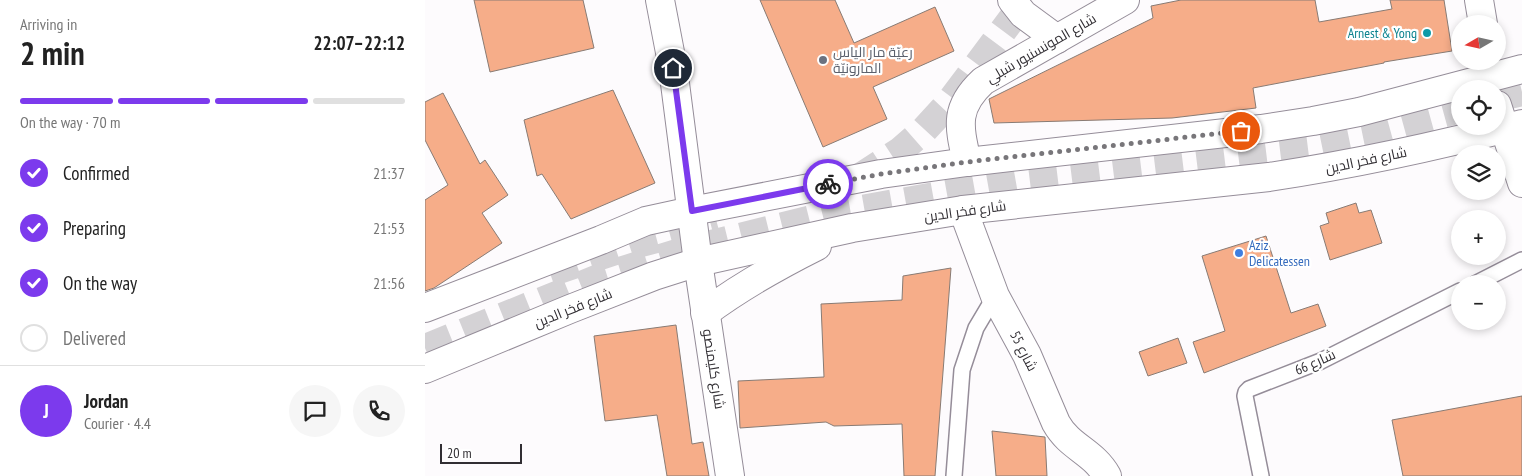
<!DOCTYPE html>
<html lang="en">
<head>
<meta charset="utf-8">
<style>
	body { margin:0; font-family:"PT Sans Narrow",Cairo,sans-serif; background:#f6f6f6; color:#222; height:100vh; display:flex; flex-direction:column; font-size:19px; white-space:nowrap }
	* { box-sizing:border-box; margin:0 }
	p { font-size:16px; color:#767676 }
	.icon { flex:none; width:28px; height:28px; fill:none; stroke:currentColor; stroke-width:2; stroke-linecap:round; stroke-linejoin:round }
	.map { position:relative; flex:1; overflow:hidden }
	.side { display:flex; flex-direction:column; background:#fff; width:425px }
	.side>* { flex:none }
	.needle { width:32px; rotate:261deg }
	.fabs { position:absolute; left:1026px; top:15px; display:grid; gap:10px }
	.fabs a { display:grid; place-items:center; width:55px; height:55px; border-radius:50%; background:#fff; box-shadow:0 2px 8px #0003; font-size:25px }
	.scale { position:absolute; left:15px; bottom:12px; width:82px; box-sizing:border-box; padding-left:5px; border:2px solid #312e33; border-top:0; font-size:14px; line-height:18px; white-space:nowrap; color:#312e33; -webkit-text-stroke:4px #fff; paint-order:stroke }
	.pin { position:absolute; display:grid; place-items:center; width:42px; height:42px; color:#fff; margin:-21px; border:2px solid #fff; border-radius:50%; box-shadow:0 1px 5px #0007 }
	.courier { position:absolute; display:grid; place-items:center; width:50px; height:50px; margin:-25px; border:4px solid #7c3aed; border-radius:50%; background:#fff; color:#222; box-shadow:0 1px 6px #0007 }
	.headline em { font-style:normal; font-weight:800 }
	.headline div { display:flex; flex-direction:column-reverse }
	.headline { display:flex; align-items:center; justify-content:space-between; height:85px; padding:0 20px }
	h1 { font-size:32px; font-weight:800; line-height:38px }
	.bar { display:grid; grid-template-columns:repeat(4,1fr); gap:8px 5px; align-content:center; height:60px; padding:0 20px }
	.bar i { height:6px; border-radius:4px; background:#e0e0e0 }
	.bar .on { background:#7c3aed }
	.bar p { grid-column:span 4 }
	.line { display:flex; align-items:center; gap:12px; padding:0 20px; border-top:1px solid #e0e0e0 }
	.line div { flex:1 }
	.round { display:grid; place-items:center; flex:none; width:52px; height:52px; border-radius:26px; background:#f6f6f6 }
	ol { padding:0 20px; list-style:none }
	li { display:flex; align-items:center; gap:15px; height:55px }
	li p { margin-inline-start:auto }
	li .icon { padding:5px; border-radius:50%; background:#7c3aed; color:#fff; stroke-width:4 }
	li:last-child { color:#767676 }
	li i { width:28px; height:28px; border:2px solid #e0e0e0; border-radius:50% }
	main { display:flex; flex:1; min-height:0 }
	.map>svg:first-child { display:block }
</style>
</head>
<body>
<main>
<section class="side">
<div class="headline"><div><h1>2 min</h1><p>Arriving in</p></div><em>22:07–22:12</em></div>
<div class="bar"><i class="on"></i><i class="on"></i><i class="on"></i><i></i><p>On the way · 70 m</p></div>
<ol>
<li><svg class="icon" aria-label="check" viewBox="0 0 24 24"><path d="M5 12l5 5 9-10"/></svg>Confirmed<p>21:37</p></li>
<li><svg class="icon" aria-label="check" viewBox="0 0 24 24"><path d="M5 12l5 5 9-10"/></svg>Preparing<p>21:53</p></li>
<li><svg class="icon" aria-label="check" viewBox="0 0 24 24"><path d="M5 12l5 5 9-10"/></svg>On the way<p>21:56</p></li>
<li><i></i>Delivered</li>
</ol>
<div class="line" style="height:90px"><b class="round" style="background:#7c3aed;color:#fff">J</b><div><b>Jordan</b><p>Courier · 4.4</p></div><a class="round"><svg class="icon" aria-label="chat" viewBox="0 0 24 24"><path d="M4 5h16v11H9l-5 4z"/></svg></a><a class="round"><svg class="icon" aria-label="phone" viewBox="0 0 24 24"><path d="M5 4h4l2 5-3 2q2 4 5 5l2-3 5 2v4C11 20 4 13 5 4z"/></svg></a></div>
</section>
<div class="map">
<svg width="1097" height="476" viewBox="0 0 1097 476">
	<rect width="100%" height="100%" fill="#fdfbfd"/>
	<g fill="#f6ad89" stroke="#887b74">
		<polygon points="49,0 158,0 169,48 65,72"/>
		<polygon points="335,0 410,0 429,43 510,7 529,51 448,87 462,119 398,147"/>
		<polygon points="756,0 890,0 894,22 967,9 965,0 1019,0 1027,51 959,62 959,63 828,88 831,108 747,118 569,123 564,99 728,18 726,6"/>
		<polygon points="188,90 230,183 146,219 117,174 112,176 99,120"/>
		<polygon points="18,93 55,164 60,160 83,195 57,213 77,243 9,288 0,291 0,200 23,185 0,140 0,102"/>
		<polygon points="931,203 934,213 946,210 957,243 905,260 895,226 904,223 901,213"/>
		<polygon points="841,236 866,313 893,304 901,326 779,373 768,342 800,331 777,256"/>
		<polygon points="526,268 510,476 479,476 477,424 409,426 401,422 315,428 313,381 399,377 396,304 477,300 478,276"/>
		<polygon points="251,325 267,444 278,442 284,476 242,476 232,415 180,421 169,336"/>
		<polygon points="753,338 762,363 723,376 714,352"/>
		<polygon points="1097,396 1097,476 978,476 967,420"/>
		<polygon points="567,431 620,437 622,476 571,476"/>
	</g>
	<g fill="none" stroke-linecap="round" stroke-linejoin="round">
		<g stroke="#d4d2d5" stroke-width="28" stroke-dasharray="28 14" stroke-linecap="butt">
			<polyline points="1072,98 1097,92"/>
			<polyline points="432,179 475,151 499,130 524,103 601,0"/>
			<polyline points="125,273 205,246 292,223"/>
			<polyline points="0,348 176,277 258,251 403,215 594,181 895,144 944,134 1035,109"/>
		</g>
		<defs>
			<g id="service">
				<polyline points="1050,284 1097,260"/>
				<polyline points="529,476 537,370 551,328 570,296"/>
				<polyline points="836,476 820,396 821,392 824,389 896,361 1035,291"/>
			</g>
			<g id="minor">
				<polyline points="587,0 598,14 632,39"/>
				<polyline points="1054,0 1058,24"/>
				<path d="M542 162C534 126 529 108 558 81L700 0"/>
				<path d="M538 210 570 296 602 355 631 423C645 448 668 451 682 476"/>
			</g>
			<polyline id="tertiary" points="235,0 248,68 273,262 305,476"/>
			<g id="secondary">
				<polyline points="1072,105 1097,183"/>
				<polyline points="0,308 176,240 221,221 267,211 456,174 542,162 836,129 888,121 934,112 1097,69"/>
				<path d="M280 313C316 286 352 266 392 246"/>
				<path d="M0 369 145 309 229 276 273 262 427 228 538 210 844 177C929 164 1013 146 1097 124"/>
			</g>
		</defs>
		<use href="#service" stroke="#958d99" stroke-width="18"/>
		<use href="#minor" stroke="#958d99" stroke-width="30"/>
		<use href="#tertiary" stroke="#958d99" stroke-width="30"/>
		<use href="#secondary" stroke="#958d99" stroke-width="30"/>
		<use href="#service" stroke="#fff" stroke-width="15"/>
		<use href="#minor" stroke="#fff" stroke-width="28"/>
		<use href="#tertiary" stroke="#fff" stroke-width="28"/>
		<use href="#secondary" stroke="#fff" stroke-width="28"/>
	</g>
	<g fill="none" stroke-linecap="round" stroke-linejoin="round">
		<polyline stroke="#78767a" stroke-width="5" stroke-dasharray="0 9" points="403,184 456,174 542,162 816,131"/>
		<polyline stroke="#7c3aed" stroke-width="6" points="248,68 267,211 403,184"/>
	</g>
	<circle fill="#0f9aa8" stroke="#fff" stroke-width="2" cx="1002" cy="33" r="5"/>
	<circle fill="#6b7280" stroke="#fff" stroke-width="2" cx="398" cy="60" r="5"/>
	<circle fill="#3f7fe0" stroke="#fff" stroke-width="2" cx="814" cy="253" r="5"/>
	<g text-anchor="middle" stroke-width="4.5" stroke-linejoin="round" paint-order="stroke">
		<g font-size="14" fill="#0d838f" stroke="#fff" text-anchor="end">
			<text x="992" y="38">Arnest &amp; Yong</text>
		</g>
		<g font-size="14" fill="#312e33" stroke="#fff">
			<text transform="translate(616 48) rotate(-30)" y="5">شارع المونسنيور شبلي</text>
			<text transform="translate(941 160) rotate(-12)" y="5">شارع فخر الدين</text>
			<text transform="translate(540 211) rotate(-8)" y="5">شارع فخر الدين</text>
			<text transform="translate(148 308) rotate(-22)" y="5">شارع فخر الدين</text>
			<text transform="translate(599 351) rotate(63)" y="5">شارع 55</text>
			<text transform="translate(890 362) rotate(-24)" y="5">شارع 66</text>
			<text transform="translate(289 369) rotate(81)" y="5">شارع كليمنصو</text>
		</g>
		<g font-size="14" fill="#5b616d" stroke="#fff" text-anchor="start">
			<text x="408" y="57">رعيّة مار الياس<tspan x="408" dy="16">المارونيّة</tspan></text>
		</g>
		<g font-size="14" fill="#366cbe" stroke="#fff" text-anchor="start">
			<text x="824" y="250">Aziz<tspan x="824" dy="16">Delicatessen</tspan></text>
		</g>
	</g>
</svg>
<div class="fabs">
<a><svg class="needle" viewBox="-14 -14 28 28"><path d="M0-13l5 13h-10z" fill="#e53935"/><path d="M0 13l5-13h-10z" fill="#767676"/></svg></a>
<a><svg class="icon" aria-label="locate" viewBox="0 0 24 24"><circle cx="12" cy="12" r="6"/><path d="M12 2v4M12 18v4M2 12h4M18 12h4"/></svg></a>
<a><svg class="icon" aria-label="layers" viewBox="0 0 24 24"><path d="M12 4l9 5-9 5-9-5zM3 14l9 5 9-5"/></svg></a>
<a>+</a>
<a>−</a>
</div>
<div class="scale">20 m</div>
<div class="pin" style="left:816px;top:131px;background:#ea580c"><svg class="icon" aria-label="bag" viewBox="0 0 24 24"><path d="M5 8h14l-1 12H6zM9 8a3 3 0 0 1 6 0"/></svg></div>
<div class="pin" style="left:248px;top:68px;background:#1f2937"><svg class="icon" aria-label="home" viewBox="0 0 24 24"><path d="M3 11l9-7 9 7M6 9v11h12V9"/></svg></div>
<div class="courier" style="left:403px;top:184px"><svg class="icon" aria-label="bike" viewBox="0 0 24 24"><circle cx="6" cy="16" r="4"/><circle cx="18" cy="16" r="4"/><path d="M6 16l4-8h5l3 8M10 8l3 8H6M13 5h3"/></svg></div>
</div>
</main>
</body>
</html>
